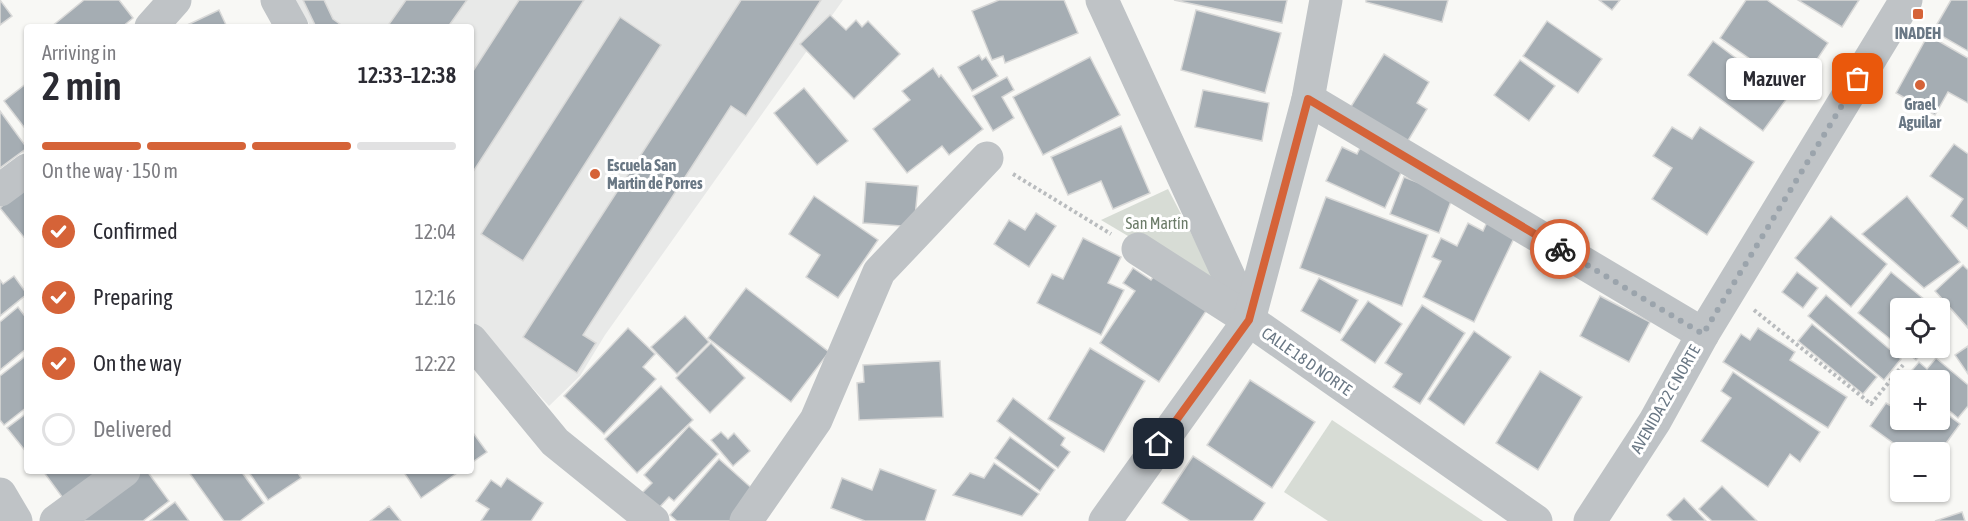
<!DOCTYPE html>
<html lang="en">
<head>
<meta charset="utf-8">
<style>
	body { margin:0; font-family:"Asap Condensed",sans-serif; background:#f7f7f7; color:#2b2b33; height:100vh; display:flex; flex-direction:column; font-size:22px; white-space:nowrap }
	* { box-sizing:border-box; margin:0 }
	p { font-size:20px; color:#7c7c81 }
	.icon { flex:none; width:33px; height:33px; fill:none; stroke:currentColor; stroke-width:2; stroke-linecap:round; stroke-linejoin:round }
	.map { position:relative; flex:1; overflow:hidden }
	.side { position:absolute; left:24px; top:24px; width:450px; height:450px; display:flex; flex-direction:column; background:#fff; border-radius:6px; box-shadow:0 2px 4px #0004 }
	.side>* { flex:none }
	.buttons { position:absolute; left:1890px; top:298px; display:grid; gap:12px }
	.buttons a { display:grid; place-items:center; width:60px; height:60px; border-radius:6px; background:#fff; box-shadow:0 2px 4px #0004; font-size:30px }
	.pin { position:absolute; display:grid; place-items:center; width:51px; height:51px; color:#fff; margin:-26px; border-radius:12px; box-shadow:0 3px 9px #0006 }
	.courier { position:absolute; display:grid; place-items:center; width:60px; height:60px; margin:-30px; border:4px solid #d56338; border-radius:50%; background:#fff; color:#222; box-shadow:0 2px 8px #0007 }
	.bubble { position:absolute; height:42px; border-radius:6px; background:#fff; box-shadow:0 2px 4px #0004; font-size:20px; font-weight:600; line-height:42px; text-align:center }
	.overview em { font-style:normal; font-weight:600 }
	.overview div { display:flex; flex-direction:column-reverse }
	.overview { display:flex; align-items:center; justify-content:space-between; height:102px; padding:0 18px }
	h1 { font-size:39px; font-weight:600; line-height:45px }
	.bar { display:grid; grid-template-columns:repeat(4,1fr); gap:9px 6px; align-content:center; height:72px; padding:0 18px }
	.bar i { height:8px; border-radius:4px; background:#e1e1e2 }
	.bar .current { background:#d56338 }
	.bar p { grid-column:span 4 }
	ol { padding:0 18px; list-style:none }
	li { display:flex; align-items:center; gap:18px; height:66px }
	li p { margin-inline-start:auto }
	li .icon { padding:6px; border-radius:50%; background:#d56338; color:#fff; stroke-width:4 }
	li:last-child { color:#7c7c81 }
	li i { width:33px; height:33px; border:3px solid #e1e1e2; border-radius:50% }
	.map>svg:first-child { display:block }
</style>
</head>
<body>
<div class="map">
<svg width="1968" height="521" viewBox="0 0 1968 521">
	<rect width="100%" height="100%" fill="#f8f8f5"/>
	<polygon fill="#e8e9e8" points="295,0 843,0 605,335 580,376 549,406 471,321 471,27 311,27"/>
	<g fill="#d7dcd5">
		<polygon points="1168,189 1215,279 1209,284 1101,220"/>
		<polygon points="1332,420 1483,521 1328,521 1284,492"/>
	</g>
	<g fill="#a5adb3" stroke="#d9d9d8" stroke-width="1.5">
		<polygon points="0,0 12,16 0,25"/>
		<polygon points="84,0 119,0 133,18 122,27 51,27"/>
		<polygon points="303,0 324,0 333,19 344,27 316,27"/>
		<polygon points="406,0 467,0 448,27 387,27"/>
		<polygon points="519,0 584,0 471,175 471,74"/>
		<polygon points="741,0 821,0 746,116 731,106 583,335 596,343 577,373 523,337"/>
		<polygon points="999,0 1064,0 1078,33 1005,63 1003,56 992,60 972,11"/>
		<polygon points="1174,0 1287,0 1282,23"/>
		<polygon points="1366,0 1448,0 1442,22 1366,2"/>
		<polygon points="1599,0 1620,0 1612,10"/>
		<polygon points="1746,0 1767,0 1828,43 1796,91 1720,38"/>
		<polygon points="1798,0 1859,0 1842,27"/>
		<polygon points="1951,0 1968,0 1968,51 1933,31"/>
		<polygon points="219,10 227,27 183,27"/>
		<polygon points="1196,10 1281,33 1265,93 1181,70"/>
		<polygon points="830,15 846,30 856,20 862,27 868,21 900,54 854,99 800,44"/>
		<polygon points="620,17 661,45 523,261 481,234"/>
		<polygon points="1547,21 1602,59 1578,93 1523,56"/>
		<polygon points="1928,35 1968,58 1968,103 1948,92 1935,115 1896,93"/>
		<polygon points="1713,41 1788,97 1763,131 1688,75"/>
		<polygon points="1384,54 1429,82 1417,103 1427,109 1406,144 1350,108"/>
		<polygon points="979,55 982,60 986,57 998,76 972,91 958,67"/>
		<polygon points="1090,57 1120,115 1043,155 1013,97"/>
		<polygon points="1520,60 1555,86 1529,121 1494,95"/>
		<polygon points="933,68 939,77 941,75 983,129 949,155 942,146 907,173 873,129 910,100 902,91"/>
		<polygon points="1007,77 1014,90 1002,97 1014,118 993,131 973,96"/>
		<polygon points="27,83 27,131 4,101"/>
		<polygon points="804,88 848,141 817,165 774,113"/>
		<polygon points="1203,90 1269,103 1262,141 1195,127"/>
		<polygon points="0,111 27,148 0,168"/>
		<polygon points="1121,126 1150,193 1113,209 1101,181 1068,195 1051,157"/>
		<polygon points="1672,127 1692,139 1700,127 1754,162 1707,235 1652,199 1672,168 1653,156"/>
		<polygon points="1954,144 1968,154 1968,229 1951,216 1963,199 1930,176"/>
		<polygon points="1342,147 1357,154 1360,148 1403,168 1385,208 1326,181"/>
		<polygon points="1404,177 1453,196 1439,233 1390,214"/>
		<polygon points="866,182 918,186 914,227 863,223"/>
		<polygon points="27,184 27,241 0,208"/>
		<polygon points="814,196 878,240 838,298 806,277 820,255 789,234"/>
		<polygon points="1907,196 1960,262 1924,288 1862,234"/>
		<polygon points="1326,197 1428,235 1402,306 1300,268"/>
		<polygon points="1036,213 1056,226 1029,267 994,244 1009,220 1025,230"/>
		<polygon points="1831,216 1887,264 1851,307 1795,258"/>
		<polygon points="1488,220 1516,234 1474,322 1423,297 1441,261 1432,257 1441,238 1457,246 1468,223 1483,231"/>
		<polygon points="1083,238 1121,257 1108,283 1124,290 1101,335 1037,303 1052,274 1063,279"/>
		<polygon points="1963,265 1968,270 1968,328 1935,291"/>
		<polygon points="1133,268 1151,280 1156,273 1208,308 1159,382 1100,343 1135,291 1123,283"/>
		<polygon points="1797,272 1818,288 1803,308 1782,292"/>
		<polygon points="1891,272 1936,309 1900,309 1900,347 1858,313"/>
		<polygon points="14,276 27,294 0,316 0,280 3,284"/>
		<polygon points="1319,278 1358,300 1340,333 1301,311"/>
		<polygon points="746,288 829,352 791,402 708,338"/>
		<polygon points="1826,295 1901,359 1884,380 1808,316"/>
		<polygon points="1600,296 1650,322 1629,362 1580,336"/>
		<polygon points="1368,301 1402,324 1375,363 1341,340"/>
		<polygon points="1422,305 1465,333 1420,404 1393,387 1402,374 1385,363"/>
		<polygon points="18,307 27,319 27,348 0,370 0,322"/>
		<polygon points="1940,312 1949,320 1940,332"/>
		<polygon points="685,316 709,342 677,374 651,347"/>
		<polygon points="1812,324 1877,377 1863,394 1798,341"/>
		<polygon points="628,328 655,354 643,367 656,379 604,434 564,396"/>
		<polygon points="1758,328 1795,352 1790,360 1847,397 1828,428 1723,362 1741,334 1750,340"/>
		<polygon points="1474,331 1511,357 1464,425 1428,399"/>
		<polygon points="711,343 745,378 710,413 676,378"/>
		<polygon points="1968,346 1968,374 1955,355"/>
		<polygon points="1090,348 1145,381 1104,452 1048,419"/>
		<polygon points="1901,348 1926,348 1916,360"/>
		<polygon points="27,355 27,407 4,425 0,420 0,376"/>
		<polygon points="1936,358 1968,385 1968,406 1958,418 1940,403 1940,381 1913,381 1907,376 1919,362 1927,369"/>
		<polygon points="940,361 943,417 859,420 857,383 864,382 863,365"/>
		<polygon points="1540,371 1582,397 1538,470 1496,443"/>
		<polygon points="1733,372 1820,432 1800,462 1790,454 1768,487 1701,441 1731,398 1721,391"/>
		<polygon points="1250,380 1315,422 1272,488 1207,445"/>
		<polygon points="661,386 693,420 637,473 605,439"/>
		<polygon points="1013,398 1065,438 1061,445 1070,452 1058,468 997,421"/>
		<polygon points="1886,403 1899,411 1900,409 1900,420 1940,420 1940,409 1960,424 1939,453 1907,453 1870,426"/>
		<polygon points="27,413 27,453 7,428"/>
		<polygon points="689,426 718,454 674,501 669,497 654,513 638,497 652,483 644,475"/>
		<polygon points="471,430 487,452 471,463"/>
		<polygon points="721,432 728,439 734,433 750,451 733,466 711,440"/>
		<polygon points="1010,437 1055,470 1040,491 995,458"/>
		<polygon points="1193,456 1265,503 1253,521 1190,521 1162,503"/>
		<polygon points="719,459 756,492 731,521 677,521 670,515"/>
		<polygon points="994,463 1039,494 1022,516 953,495 970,473 984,478"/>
		<polygon points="880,469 936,490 925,521 865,521 831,508 842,478 872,490"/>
		<polygon points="43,471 113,471 68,505"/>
		<polygon points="137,471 147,471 169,501 143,521 71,521"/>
		<polygon points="188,471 241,471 264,503 240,521 224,521"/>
		<polygon points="248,471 297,471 301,478 268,500"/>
		<polygon points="403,471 460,471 421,498"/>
		<polygon points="507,478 543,503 531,521 481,521 489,509 476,501 491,480 501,487"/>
		<polygon points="1722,486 1757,521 1712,521 1699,509"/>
		<polygon points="1684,498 1706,521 1673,521 1667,515"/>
		<polygon points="175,502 189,521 150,521"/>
		<polygon points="389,506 401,521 370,521"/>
		<polygon points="1962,512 1965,521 1935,521"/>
	</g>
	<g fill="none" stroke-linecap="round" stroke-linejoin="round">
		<g stroke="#b9bcbe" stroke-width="4" stroke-dasharray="3 3" stroke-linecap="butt">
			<polyline points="1013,174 1111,234"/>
			<polyline points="1754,310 1871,404 1903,365"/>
		</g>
		<g stroke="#bfc3c6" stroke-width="33">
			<polyline points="277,0 292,27"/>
			<polyline points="1102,0 1249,320"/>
			<polyline points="151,27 175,0"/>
			<polyline points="1308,99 1703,334"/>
			<polyline points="0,190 27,170"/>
			<polyline points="1138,249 1249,320 1536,521"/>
			<polyline points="471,340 555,442 653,521"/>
			<polyline points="0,494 16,521"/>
			<polyline points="56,521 124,471"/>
			<polyline points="746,521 816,420 879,272 987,158"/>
			<polyline points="1105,521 1249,320 1308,99 1326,0"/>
			<polyline points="1590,521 1655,421 1703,334 1906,0"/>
		</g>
	</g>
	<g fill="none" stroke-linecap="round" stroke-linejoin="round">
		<polyline stroke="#9ba4ac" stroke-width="6" stroke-dasharray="0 10.8" points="1560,249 1703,334 1858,79"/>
		<polyline stroke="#d56338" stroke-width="8" points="1159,444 1249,320 1308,99 1560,249"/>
	</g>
	<g fill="#d56338" stroke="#fff" stroke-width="2">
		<rect x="1912" y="8" width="12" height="12" rx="3"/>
		<circle cx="1920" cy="85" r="6"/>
		<circle cx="595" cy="174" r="6"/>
	</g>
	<g text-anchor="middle" stroke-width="6" stroke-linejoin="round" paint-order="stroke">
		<g font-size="16" font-weight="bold" fill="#697784" stroke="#fff">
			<text x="1918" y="39">INADEH</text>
			<text x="1920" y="110">Grael<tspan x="1920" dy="18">Aguilar</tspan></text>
			<text x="607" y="171" text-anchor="start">Escuela San<tspan x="607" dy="18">Martin de Porres</tspan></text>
		</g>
		<g font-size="16" fill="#6b7b68" stroke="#fff">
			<text x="1157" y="229">San Martín</text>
		</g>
		<g font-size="16" fill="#697784" stroke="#fff">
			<text transform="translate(1307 361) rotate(35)" y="6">CALLE 18 D NORTE</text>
			<text transform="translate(1665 399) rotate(-60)" y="6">AVENIDA 22 C NORTE</text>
		</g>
	</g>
</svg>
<div class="buttons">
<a><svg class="icon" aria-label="locate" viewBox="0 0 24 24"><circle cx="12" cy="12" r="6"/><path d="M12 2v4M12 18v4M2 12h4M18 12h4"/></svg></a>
<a>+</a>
<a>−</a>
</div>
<div class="pin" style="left:1858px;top:79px;background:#ea580c"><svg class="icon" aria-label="bag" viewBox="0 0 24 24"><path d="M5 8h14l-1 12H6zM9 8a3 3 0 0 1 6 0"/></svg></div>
<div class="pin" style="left:1159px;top:444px;background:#1f2937"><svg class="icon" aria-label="home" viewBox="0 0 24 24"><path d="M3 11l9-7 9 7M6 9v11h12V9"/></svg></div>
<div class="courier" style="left:1560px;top:249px"><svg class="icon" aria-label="bike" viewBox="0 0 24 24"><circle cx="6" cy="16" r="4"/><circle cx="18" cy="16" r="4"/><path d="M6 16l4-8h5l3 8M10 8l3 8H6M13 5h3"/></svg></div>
<div class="bubble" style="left:1726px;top:58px;width:96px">Mazuver</div>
<section class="side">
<div class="overview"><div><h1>2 min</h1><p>Arriving in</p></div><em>12:33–12:38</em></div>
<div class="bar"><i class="current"></i><i class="current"></i><i class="current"></i><i></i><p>On the way · 150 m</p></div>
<ol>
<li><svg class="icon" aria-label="check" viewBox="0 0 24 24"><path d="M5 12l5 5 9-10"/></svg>Confirmed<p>12:04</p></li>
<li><svg class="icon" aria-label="check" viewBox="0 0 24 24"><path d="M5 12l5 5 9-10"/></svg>Preparing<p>12:16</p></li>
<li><svg class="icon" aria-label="check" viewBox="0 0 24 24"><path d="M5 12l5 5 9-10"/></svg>On the way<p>12:22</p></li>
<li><i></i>Delivered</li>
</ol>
</section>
</div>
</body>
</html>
